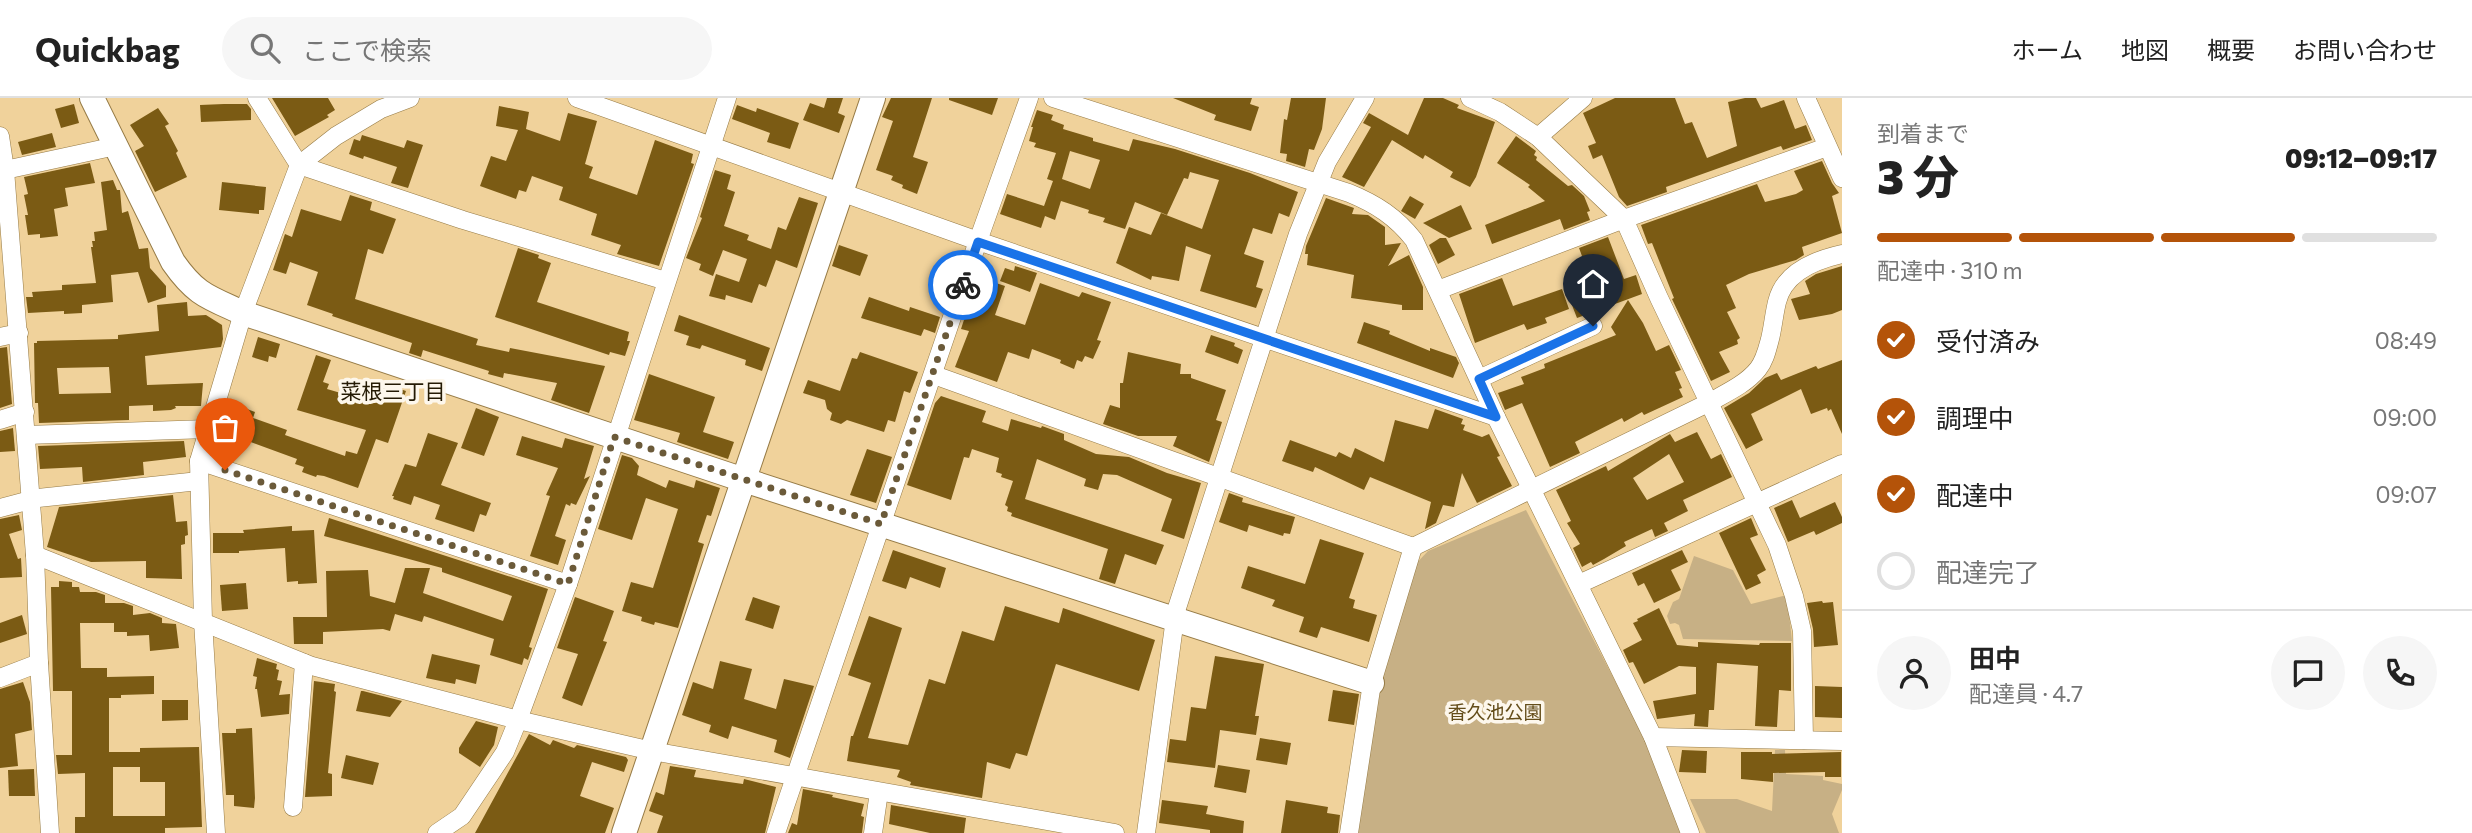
<!DOCTYPE html>
<html lang="ja">
<head>
<meta charset="utf-8">
<style>
	body { margin:0; font-family:Commissioner,"Noto Sans JP",sans-serif; background:#f6f6f6; color:#222; height:100vh; display:flex; flex-direction:column; font-size:26px; white-space:nowrap }
	* { box-sizing:border-box; margin:0 }
	p { font-size:23px; color:#767676 }
	.icon { flex:none; width:38px; height:38px; fill:none; stroke:currentColor; stroke-width:2; stroke-linecap:round; stroke-linejoin:round }
	.map { position:relative; flex:1; overflow:hidden }
	.panel { display:flex; flex-direction:column; background:#fff; width:630px }
	.panel>* { flex:none }
	.pin { position:absolute; display:grid; place-items:center; width:60px; height:60px; color:#fff; margin:-72px -30px; border-radius:50% 50% 50% 0; rotate:-45deg; box-shadow:0 0 7px #0007 }
	.pin .icon { rotate:45deg }
	.courier { position:absolute; display:grid; place-items:center; width:70px; height:70px; margin:-35px; border:5px solid #1a73e8; border-radius:50%; background:#fff; color:#222; box-shadow:0 2px 9px #0007 }
	.overview em { font-style:normal; font-weight:800 }
	.overview div { display:flex; flex-direction:column-reverse }
	.overview { display:flex; align-items:center; justify-content:space-between; height:119px; padding:0 35px }
	h1 { font-size:46px; font-weight:800; line-height:52px }
	.bar { display:grid; grid-template-columns:repeat(4,1fr); gap:10px 7px; align-content:center; height:84px; padding:0 35px }
	.bar i { height:9px; border-radius:5px; background:#e0e0e0 }
	.bar .active { background:#b45309 }
	.bar p { grid-column:span 4 }
	.line { display:flex; align-items:center; gap:18px; padding:0 35px; border-top:2px solid #e0e0e0 }
	.line div { flex:1 }
	.round { display:grid; place-items:center; flex:none; width:74px; height:74px; border-radius:37px; background:#f6f6f6 }
	ol { padding:0 35px; list-style:none }
	li { display:flex; align-items:center; gap:21px; height:77px }
	li p { margin-inline-start:auto }
	li .icon { padding:7px; border-radius:50%; background:#b45309; color:#fff; stroke-width:4 }
	li:last-child { color:#767676 }
	li i { width:38px; height:38px; border:4px solid #e0e0e0; border-radius:50% }
	header { display:flex; align-items:center; gap:42px; box-sizing:border-box; height:98px; padding:0 35px; background:#fff; border-bottom:2px solid #e0e0e0 }
	header strong { font-size:33px }
	nav { display:flex; gap:38px; margin-inline-start:auto; font-size:24px }
	.search { width:490px; height:63px; background:#f6f6f6; display:flex; align-items:center; gap:18px; box-sizing:border-box; padding:0 24px; border-radius:38px; color:#767676; font-size:26px }
	main { display:flex; flex:1; min-height:0 }
	.map>svg:first-child { display:block }
</style>
</head>
<body>
<header>
<strong>Quickbag</strong>
<div class="search"><svg class="icon" aria-label="search" viewBox="0 0 24 24"><circle cx="10" cy="10" r="6"/><path d="M15 15l6 6"/></svg>ここで検索</div>
<nav><a>ホーム</a><a>地図</a><a>概要</a><a>お問い合わせ</a></nav>
</header>
<main>
<div class="map">
<svg width="1842" height="735" viewBox="0 0 1842 735">
	<rect width="100%" height="100%" fill="#f0d29b"/>
	<g fill="#c7b085">
		<polygon points="1526,412 1640,631 1683,735 1357,735 1373,601 1411,471 1428,453"/>
		<polygon points="1694,458 1733,472 1751,506 1787,497 1792,543 1683,541 1679,527 1675,525 1670,526 1667,518 1673,504 1679,501"/>
		<polygon points="1775,652 1785,652 1786,676 1823,678 1823,682 1842,686 1842,692 1832,716 1839,735 1706,735 1690,701 1737,701 1772,713"/>
	</g>
	<g fill="#7b5b14" fill-rule="evenodd">
		<polygon points="272,0 328,0 335,12 327,17 329,19 295,38"/>
		<polygon points="827,0 843,0 838,15 845,18 839,35 803,22 810,5 824,10"/>
		<polygon points="891,0 932,0 913,59 928,64 917,96 902,90 903,87 891,82 893,78 876,72 893,23 882,19"/>
		<polygon points="949,0 998,0 992,17 949,2"/>
		<polygon points="1173,0 1252,0 1250,6 1259,9 1251,33 1214,22 1216,17"/>
		<polygon points="1291,0 1326,0 1322,31 1314,52 1309,51 1305,69 1286,63 1287,56 1280,55 1284,21 1287,22"/>
		<polygon points="1424,0 1443,0 1459,7 1457,10 1495,24 1476,79 1470,89 1450,79 1453,74 1425,57 1423,61 1392,42 1364,89 1342,79 1371,29 1363,25 1369,15 1408,37"/>
		<polygon points="1615,0 1675,0 1685,26 1692,24 1707,60 1737,48 1728,4 1745,0 1756,0 1761,10 1784,2 1795,31 1806,27 1812,42 1783,52 1781,48 1761,55 1666,89 1667,94 1627,108 1619,99 1602,57 1593,61 1588,48 1596,45 1583,15"/>
		<polygon points="74,6 79,25 61,30 55,11"/>
		<polygon points="224,6 247,6 251,11 251,22 201,24 200,7"/>
		<polygon points="737,7 756,14 757,10 799,25 790,51 767,44 770,35 732,21"/>
		<polygon points="499,8 529,14 526,31 560,43 568,15 597,23 585,66 593,69 589,80 637,97 655,42 693,56 691,65 694,66 659,168 617,156 621,147 591,137 597,116 559,102 563,89 532,78 526,94 519,92 516,101 480,88 491,58 506,63 518,32 496,28"/>
		<polygon points="158,10 169,26 165,28 178,53 176,55 187,79 155,94 135,53 144,48 130,27"/>
		<path d="M1037 12 1053 17 1051 22 1064 27 1063 31 1093 40V43L1129 53 1133 41 1175 51 1250 75 1298 94 1289 119 1279 115 1272 136 1253 130 1244 156 1264 163 1256 189 1263 191 1256 210 1200 193 1211 157 1186 148 1179 183 1152 178 1151 182 1116 165 1129 129 1151 137 1161 115 1202 131 1219 82 1190 74 1188 81 1184 80 1167 117 1135 104 1125 131 1103 124 1105 120 1088 115 1089 112 1061 103 1055 122 1045 118 1041 130 1000 116 1007 96 1044 108 1053 83 1047 81 1056 55 1034 49 1036 45 1029 43 1033 29H1031ZM1070 53 1100 62 1090 91 1062 81Z"/>
		<polygon points="52,35 56,49 22,57 18,44"/>
		<polygon points="362,37 404,50 407,42 423,47 408,90 391,85 397,69 364,58 363,61 349,56 354,41 360,43"/>
		<polygon points="1516,38 1536,53 1534,57 1537,59 1536,62 1568,88 1572,87 1584,98 1590,113 1587,114 1590,122 1564,132 1560,121 1492,146 1485,127 1545,103 1528,89 1530,87 1497,65"/>
		<polygon points="1822,63 1832,85 1839,95 1832,98 1842,135 1802,149 1804,157 1796,162 1749,176 1726,187 1736,210 1727,214 1740,240 1737,242 1738,246 1719,254 1730,274 1711,283 1672,201 1674,200 1652,145 1648,146 1641,127 1757,86 1765,104 1796,96 1803,92 1794,73"/>
		<polygon points="90,65 95,85 65,90 68,108 54,111 58,138 40,140 40,136 28,137 25,117 28,117 24,97 28,96 24,79"/>
		<polygon points="715,72 731,77 727,91 735,94 724,128 749,137 747,142 771,151 778,129 786,132 799,99 818,105 797,170 776,162 766,189 759,186 752,205 726,197 725,202 709,198 716,176 739,184 747,161 723,152 713,178 699,172 701,166 686,160 702,120 700,119"/>
		<polygon points="113,82 117,92 120,92 122,115 128,113 139,151 148,150 150,170 166,188 166,199 148,205 138,174 111,177 113,204 82,207 82,215 64,216 64,213 28,215 26,199 33,199 32,194 62,192 62,187 96,185 91,149 93,149 92,143 95,143 94,134 107,132 101,84"/>
		<polygon points="222,84 266,89 264,112 259,112 259,116 219,112"/>
		<polygon points="350,97 372,104 370,112 396,121 383,156 368,151 355,201 478,241 476,247 509,254 510,250 605,268 589,315 551,302 557,285 504,275 503,280 488,276 489,273 423,252 421,259 409,255 412,245 332,218 333,216 307,207 318,174 290,164 286,176 273,172 285,136 292,139 301,111 341,123"/>
		<polygon points="1410,98 1424,106 1415,121 1401,113"/>
		<polygon points="1326,100 1354,110 1352,116 1368,117 1385,129 1385,147 1401,145 1388,168 1409,157 1423,189 1423,212 1402,212 1402,207 1351,200 1354,177 1307,167 1308,156 1305,156 1306,148"/>
		<polygon points="1461,107 1472,131 1449,140 1423,125"/>
		<polygon points="1608,139 1624,181 1636,177 1642,196 1577,220 1570,202 1595,193 1579,150"/>
		<polygon points="1440,140 1446,140 1455,157 1438,166 1429,147"/>
		<polygon points="839,147 868,157 860,178 832,168"/>
		<polygon points="518,150 539,157 538,160 551,165 537,204 629,234 627,243 630,243 625,258 610,254 609,257 495,219"/>
		<polygon points="1015,168 1037,175 1030,194 1000,183 1005,170 1014,173"/>
		<polygon points="1842,168 1842,212 1832,216 1799,222 1791,201 1810,196 1805,183 1816,176"/>
		<polygon points="978,179 1005,188 995,217 1025,227 1040,185 1079,199 1082,194 1111,204 1097,242 1101,243 1093,261 1085,258 1082,264 1077,262 1074,271 1060,265 1061,262 1032,251 1029,261 1008,254 997,284 955,269 969,233 961,231"/>
		<polygon points="1502,180 1513,208 1562,191 1569,211 1545,220 1547,225 1527,232 1524,226 1475,245 1459,196"/>
		<polygon points="869,199 909,213 910,209 940,219 935,235 924,231 921,238 861,220"/>
		<polygon points="1628,202 1643,225 1656,253 1669,247 1681,272 1675,274 1682,290 1679,291 1683,299 1644,317 1642,314 1624,324 1622,320 1575,344 1580,355 1550,369 1522,305 1505,312 1498,295 1524,286 1521,279 1545,270 1544,266 1616,237 1611,229"/>
		<path d="M187 204 188 218 206 217 222 227 223 241 221 249 145 258 147 287 203 285 201 308H175L176 310 171 312 153 313V307L129 308V322L39 325 38 305H35L34 245H37V243L118 241V237L159 233 157 207ZM109 269 111 295 59 296 57 270Z"/>
		<polygon points="679,217 770,250 762,273 745,267 746,262 702,247 700,251 686,247 689,238 674,233"/>
		<polygon points="1364,224 1390,233 1389,236 1430,253 1430,250 1456,259 1459,265 1453,280 1357,245"/>
		<polygon points="1211,237 1235,245 1234,248 1243,252 1238,266 1205,254"/>
		<polygon points="258,239 280,246 276,260 269,258 268,264 252,259"/>
		<polygon points="7,249 12,306 0,310 0,250"/>
		<polygon points="860,254 918,274 910,295 904,293 895,324 888,322 884,334 847,322 841,326 830,322 832,315 827,311 825,302 803,295 808,282 840,293 852,260 857,261"/>
		<polygon points="1128,254 1181,266 1180,276 1191,276 1191,280 1226,292 1216,322 1222,324 1209,364 1173,348 1177,338 1138,338 1103,326 1110,307 1120,310 1120,285 1123,285"/>
		<polygon points="316,257 331,262 323,284 329,286 327,291 375,305 382,285 406,293 388,345 376,341 358,390 324,378 317,377 316,379 302,374 304,369 295,366 297,361 221,333 231,305 255,314 253,320 287,332 285,337 345,358 346,353 357,356 366,332 297,312"/>
		<polygon points="1842,262 1842,336 1831,311 1828,313 1827,310 1811,316 1801,291 1751,316 1763,342 1746,351 1724,310 1749,295 1765,280 1777,275 1781,282 1816,268 1818,271"/>
		<polygon points="649,276 715,299 703,334 734,344 728,361 677,344 680,335 634,322"/>
		<polygon points="941,298 986,313 982,324 1008,333 1011,321 1041,330 1042,328 1064,336 1064,342 1096,356 1129,359 1167,375 1201,385 1184,441 1161,433 1172,401 1117,377 1103,376 1098,392 1084,388 1086,381 1037,361 1025,401 1164,447 1156,467 1125,456 1115,486 1099,481 1108,451 1011,418 1012,415 1007,413 1008,409 1005,407 1013,383 1001,379 1002,376 996,374 999,360 972,351 969,360 964,359 951,402 907,387 935,305"/>
		<polygon points="476,310 499,319 484,358 461,350"/>
		<polygon points="1435,311 1463,321 1461,326 1465,327 1463,332 1482,339 1489,336 1500,358 1497,359 1512,388 1477,405 1462,375 1454,409 1443,407 1436,425 1425,431 1431,404 1370,379 1364,392 1315,369 1313,374 1282,363 1290,342 1336,359 1339,354 1351,360 1355,350 1384,364 1395,322 1428,331"/>
		<polygon points="13,330 15,353 0,354 0,333"/>
		<path d="M1697 334 1711 361 1721 356 1732 379 1683 402 1688 413 1664 425 1668 433 1655 439 1652 431 1624 444 1626 448 1604 461 1593 467 1591 464 1582 469 1573 450 1580 446 1567 425 1571 423 1556 392 1606 368 1608 373 1670 336 1675 344ZM1669 356 1684 384 1647 402 1633 380Z"/>
		<polygon points="428,335 458,345 441,387 491,405 486,418 480,416 474,434 435,421 440,407 414,398 411,407 393,401 394,398 392,398 405,366 416,369"/>
		<polygon points="522,338 562,350 565,340 594,348 584,381 590,378 576,407 571,405 570,408 566,406 555,438 566,442 558,467 530,458 550,398 546,397 558,370 516,357"/>
		<polygon points="184,343 186,359 143,364 144,377 83,384 82,369 40,371 38,348"/>
		<polygon points="867,351 892,359 876,405 850,397"/>
		<polygon points="622,357 632,360 639,368 637,377 666,390 669,382 694,390 696,382 720,390 711,418 707,417 698,444 704,446 678,530 655,524 654,527 641,523 642,519 622,513 631,484 653,490 678,411 646,400 632,442 598,431"/>
		<polygon points="1229,395 1243,400 1242,404 1295,419 1290,436 1284,435 1283,438 1249,427 1247,434 1219,424"/>
		<polygon points="173,397 176,424 187,423 188,437 185,438 185,446 181,447 182,481 146,480 146,463 91,464 47,449 59,409"/>
		<polygon points="1792,402 1800,420 1835,404 1842,419 1842,425 1816,437 1814,433 1788,444 1774,410"/>
		<polygon points="19,417 22,432 9,436 18,461 21,460 22,479 0,480 0,421"/>
		<polygon points="329,420 548,491 529,549 532,550 528,562 524,560 522,567 490,557 494,541 424,518 422,524 395,516 390,533 383,531 323,534 323,546 294,546 293,519 327,519 326,473 368,472 370,498 395,505 405,470 430,470 423,495 503,523 512,498 442,474 442,470 324,438"/>
		<polygon points="1751,420 1758,437 1750,440 1766,472 1757,477 1761,485 1746,492 1719,435"/>
		<polygon points="292,428 292,433 314,432 317,485 298,486 298,483 287,484 285,450 239,453 239,455 213,455 213,435 244,435 243,432"/>
		<polygon points="1320,441 1364,455 1349,500 1355,502 1353,510 1377,517 1369,544 1321,529 1317,540 1299,534 1304,519 1272,508 1275,502 1241,490 1248,468 1305,486"/>
		<polygon points="893,452 946,470 940,490 910,479 906,491 882,483"/>
		<polygon points="1682,452 1688,464 1671,472 1681,492 1654,505 1644,485 1638,488 1632,475"/>
		<polygon points="59,483 72,484 72,489 79,489 80,494 96,494 105,497 105,505 124,505 133,508 133,517 150,515 162,520 162,525 176,526 179,550 150,553 149,537 127,538 127,534 114,534 114,525 80,525 81,570 107,570 107,579 154,578 154,596 121,597 121,600 109,600 109,654 140,654 140,650 199,649 202,729 165,730 165,684 140,684 140,669 113,669 113,718 165,718 165,735 75,735 75,719 85,719 85,675 58,676 56,657 72,657 72,593 53,593 51,489 59,489"/>
		<polygon points="246,485 248,511 222,513 220,487"/>
		<polygon points="575,499 614,513 603,543 607,544 582,608 562,600 578,556 557,550"/>
		<polygon points="753,499 780,508 773,531 745,522"/>
		<polygon points="1822,503 1823,505 1833,504 1838,547 1814,549 1813,531 1807,505"/>
		<polygon points="1005,508 1059,525 1063,510 1155,542 1139,593 1056,566 1027,658 1016,655 1010,671 987,664 982,700 910,687 911,684 897,679 900,672 847,663 851,638 853,638 871,585 848,577 869,518 902,530 868,640 908,647 929,581 945,586 962,533 994,543"/>
		<polygon points="1659,510 1677,547 1698,549 1698,544 1759,547 1760,545 1791,545 1791,593 1779,592 1777,629 1755,628 1758,568 1717,565 1714,612 1709,612 1708,629 1694,628 1695,616 1657,621 1653,603 1696,596 1696,569 1679,568 1644,586 1633,564 1629,565 1623,552 1642,542 1633,525 1638,523 1637,521"/>
		<polygon points="22,517 27,536 0,545 0,525"/>
		<polygon points="432,556 480,567 476,586 456,581 455,586 426,580"/>
		<polygon points="1215,558 1264,566 1255,618 1259,618 1256,637 1220,632 1215,670 1167,664 1170,641 1186,643 1191,609 1206,611"/>
		<polygon points="257,560 277,566 276,571 279,572 277,582 282,583 279,597 290,596 289,616 261,619 257,591 255,591 257,579 253,578"/>
		<polygon points="720,563 752,571 744,601 776,611 784,581 814,588 790,660 774,654 777,642 732,628 728,641 709,634 711,627 682,617 693,584 713,591"/>
		<polygon points="314,583 335,586 334,593 336,594 328,675 332,676 332,698 305,699"/>
		<polygon points="23,584 30,604 32,632 15,636 18,668 0,670 0,591"/>
		<polygon points="1815,588 1842,589 1842,620 1815,619"/>
		<polygon points="1333,592 1359,596 1354,627 1328,623"/>
		<polygon points="361,593 363,593 402,603 390,619 356,613"/>
		<polygon points="162,602 188,602 188,622 162,623"/>
		<polygon points="476,623 498,629 494,647 480,669 459,655 459,650"/>
		<polygon points="252,630 255,700 254,710 234,708 234,697 226,697 222,635 236,635 236,631"/>
		<polygon points="529,636 550,647 553,642 574,650 577,647 626,659 628,662 624,674 592,664 580,698 614,710 605,735 475,735"/>
		<polygon points="1260,640 1291,645 1287,667 1256,662"/>
		<polygon points="1682,652 1707,653 1706,675 1679,674"/>
		<polygon points="1741,654 1772,654 1772,656 1841,654 1841,679 1825,679 1825,674 1773,675 1773,684 1741,681"/>
		<polygon points="346,657 379,665 373,687 341,680"/>
		<polygon points="1218,667 1250,672 1246,695 1214,689"/>
		<polygon points="670,668 696,672 694,679 743,686 744,681 776,689 765,735 657,735 663,718 649,713 656,694 664,697"/>
		<polygon points="34,671 35,698 9,698 8,672"/>
		<polygon points="803,691 833,697 832,699 864,706 861,718 864,719 862,735 788,735 792,725 797,727"/>
		<polygon points="1162,702 1208,708 1206,716 1244,723 1243,735 1210,735 1210,732 1159,725"/>
		<polygon points="1286,702 1328,709 1327,715 1340,717 1338,735 1281,735"/>
		<polygon points="891,707 966,720 964,735 930,735 889,726"/>
	</g>
	<g fill="none" stroke-linecap="round" stroke-linejoin="round">
		<defs>
			<g id="street">
				<polyline points="257,0 299,67 463,122 666,183"/>
				<polyline points="577,0 978,143 1496,319"/>
				<path d="M1053 0 1349 95C1376 106 1396 119 1414 142L1496 319 1653 639 1690 735"/>
				<polyline points="1470,0 1500,14 1538,39 1624,121 1659,200 1777,447 1794,498 1802,533 1804,642"/>
				<polyline points="1806,0 1842,80"/>
				<polyline points="0,38 5,72 35,457 39,565 50,735"/>
				<polyline points="1538,39 1583,0"/>
				<polyline points="5,72 116,48"/>
				<polyline points="1438,192 1624,121 1827,49"/>
				<polyline points="0,239 19,235"/>
				<path d="M934 277 1413 449 1710 304C1726 295 1746 286 1758 271 1765 262 1767 252 1770 241 1773 229 1774 216 1777 204 1784 174 1815 162 1842 156"/>
				<polyline points="1479,281 1593,228"/>
				<polyline points="0,322 25,314"/>
				<polyline points="26,337 208,331"/>
				<polyline points="199,363 568,486"/>
				<polyline points="0,410 38,400 199,383"/>
				<polyline points="35,457 312,568 518,622 652,653 1115,735"/>
				<polyline points="1579,486 1842,366"/>
				<polyline points="0,580 39,565"/>
				<polyline points="1653,639 1842,643"/>
				<polyline points="293,709 304,565"/>
				<polyline points="216,735 203,523 199,363 243,215 299,67 336,38 381,11 410,0"/>
				<polyline points="437,735 462,718 505,654 518,622 568,486 727,0"/>
				<polyline points="776,735 978,143 1029,0"/>
				<polyline points="873,735 879,694"/>
				<polyline points="1146,735 1176,513 1298,136 1327,64 1365,0"/>
				<polyline points="1349,735 1372,585 1413,449"/>
			</g>
			<g id="secondary">
				<path d="M92 0 173 164C196 197 208 199 243 215L744 382 1372 585"/>
				<polyline points="624,735 873,0"/>
			</g>
		</defs>
		<use href="#street" stroke="#967b46" stroke-width="19"/>
		<use href="#secondary" stroke="#967b46" stroke-width="26"/>
		<use href="#street" stroke="#fff" stroke-width="18"/>
		<use href="#secondary" stroke="#fff" stroke-width="24"/>
	</g>
	<g fill="none" stroke-linecap="round" stroke-linejoin="round">
		<polyline stroke="#6b5a39" stroke-width="7" stroke-dasharray="0 12.6" points="225,372 568,486 614,339 881,426 963,187"/>
		<polyline stroke="#1a73e8" stroke-width="9" points="963,187 978,144 1496,319 1479,281 1593,228"/>
	</g>
	<g text-anchor="middle" stroke-width="7" stroke-linejoin="round" paint-order="stroke">
		<g font-size="19" fill="#644d1a" stroke="#fdf7ec">
			<text x="1495" y="621">香久池公園</text>
		</g>
		<g font-size="21" fill="#241a04" stroke="#fdf7ec">
			<text x="393" y="301">菜根三丁目</text>
		</g>
	</g>
</svg>
<div class="pin" style="left:225px;top:372px;background:#ea580c"><svg class="icon" aria-label="bag" viewBox="0 0 24 24"><path d="M5 8h14l-1 12H6zM9 8a3 3 0 0 1 6 0"/></svg></div>
<div class="pin" style="left:1593px;top:228px;background:#1f2937"><svg class="icon" aria-label="home" viewBox="0 0 24 24"><path d="M3 11l9-7 9 7M6 9v11h12V9"/></svg></div>
<div class="courier" style="left:963px;top:187px"><svg class="icon" aria-label="bike" viewBox="0 0 24 24"><circle cx="6" cy="16" r="4"/><circle cx="18" cy="16" r="4"/><path d="M6 16l4-8h5l3 8M10 8l3 8H6M13 5h3"/></svg></div>
</div>
<section class="panel">
<div class="overview"><div><h1>3 分</h1><p>到着まで</p></div><em>09:12–09:17</em></div>
<div class="bar"><i class="active"></i><i class="active"></i><i class="active"></i><i></i><p>配達中 · 310 m</p></div>
<ol>
<li><svg class="icon" aria-label="check" viewBox="0 0 24 24"><path d="M5 12l5 5 9-10"/></svg>受付済み<p>08:49</p></li>
<li><svg class="icon" aria-label="check" viewBox="0 0 24 24"><path d="M5 12l5 5 9-10"/></svg>調理中<p>09:00</p></li>
<li><svg class="icon" aria-label="check" viewBox="0 0 24 24"><path d="M5 12l5 5 9-10"/></svg>配達中<p>09:07</p></li>
<li><i></i>配達完了</li>
</ol>
<div class="line" style="height:126px"><a class="round"><svg class="icon" aria-label="person" viewBox="0 0 24 24"><circle cx="12" cy="8" r="4"/><path d="M4 21q1-7 8-7t8 7"/></svg></a><div><b>田中</b><p>配達員 · 4.7</p></div><a class="round"><svg class="icon" aria-label="chat" viewBox="0 0 24 24"><path d="M4 5h16v11H9l-5 4z"/></svg></a><a class="round"><svg class="icon" aria-label="phone" viewBox="0 0 24 24"><path d="M5 4h4l2 5-3 2q2 4 5 5l2-3 5 2v4C11 20 4 13 5 4z"/></svg></a></div>
</section>
</main>
</body>
</html>
